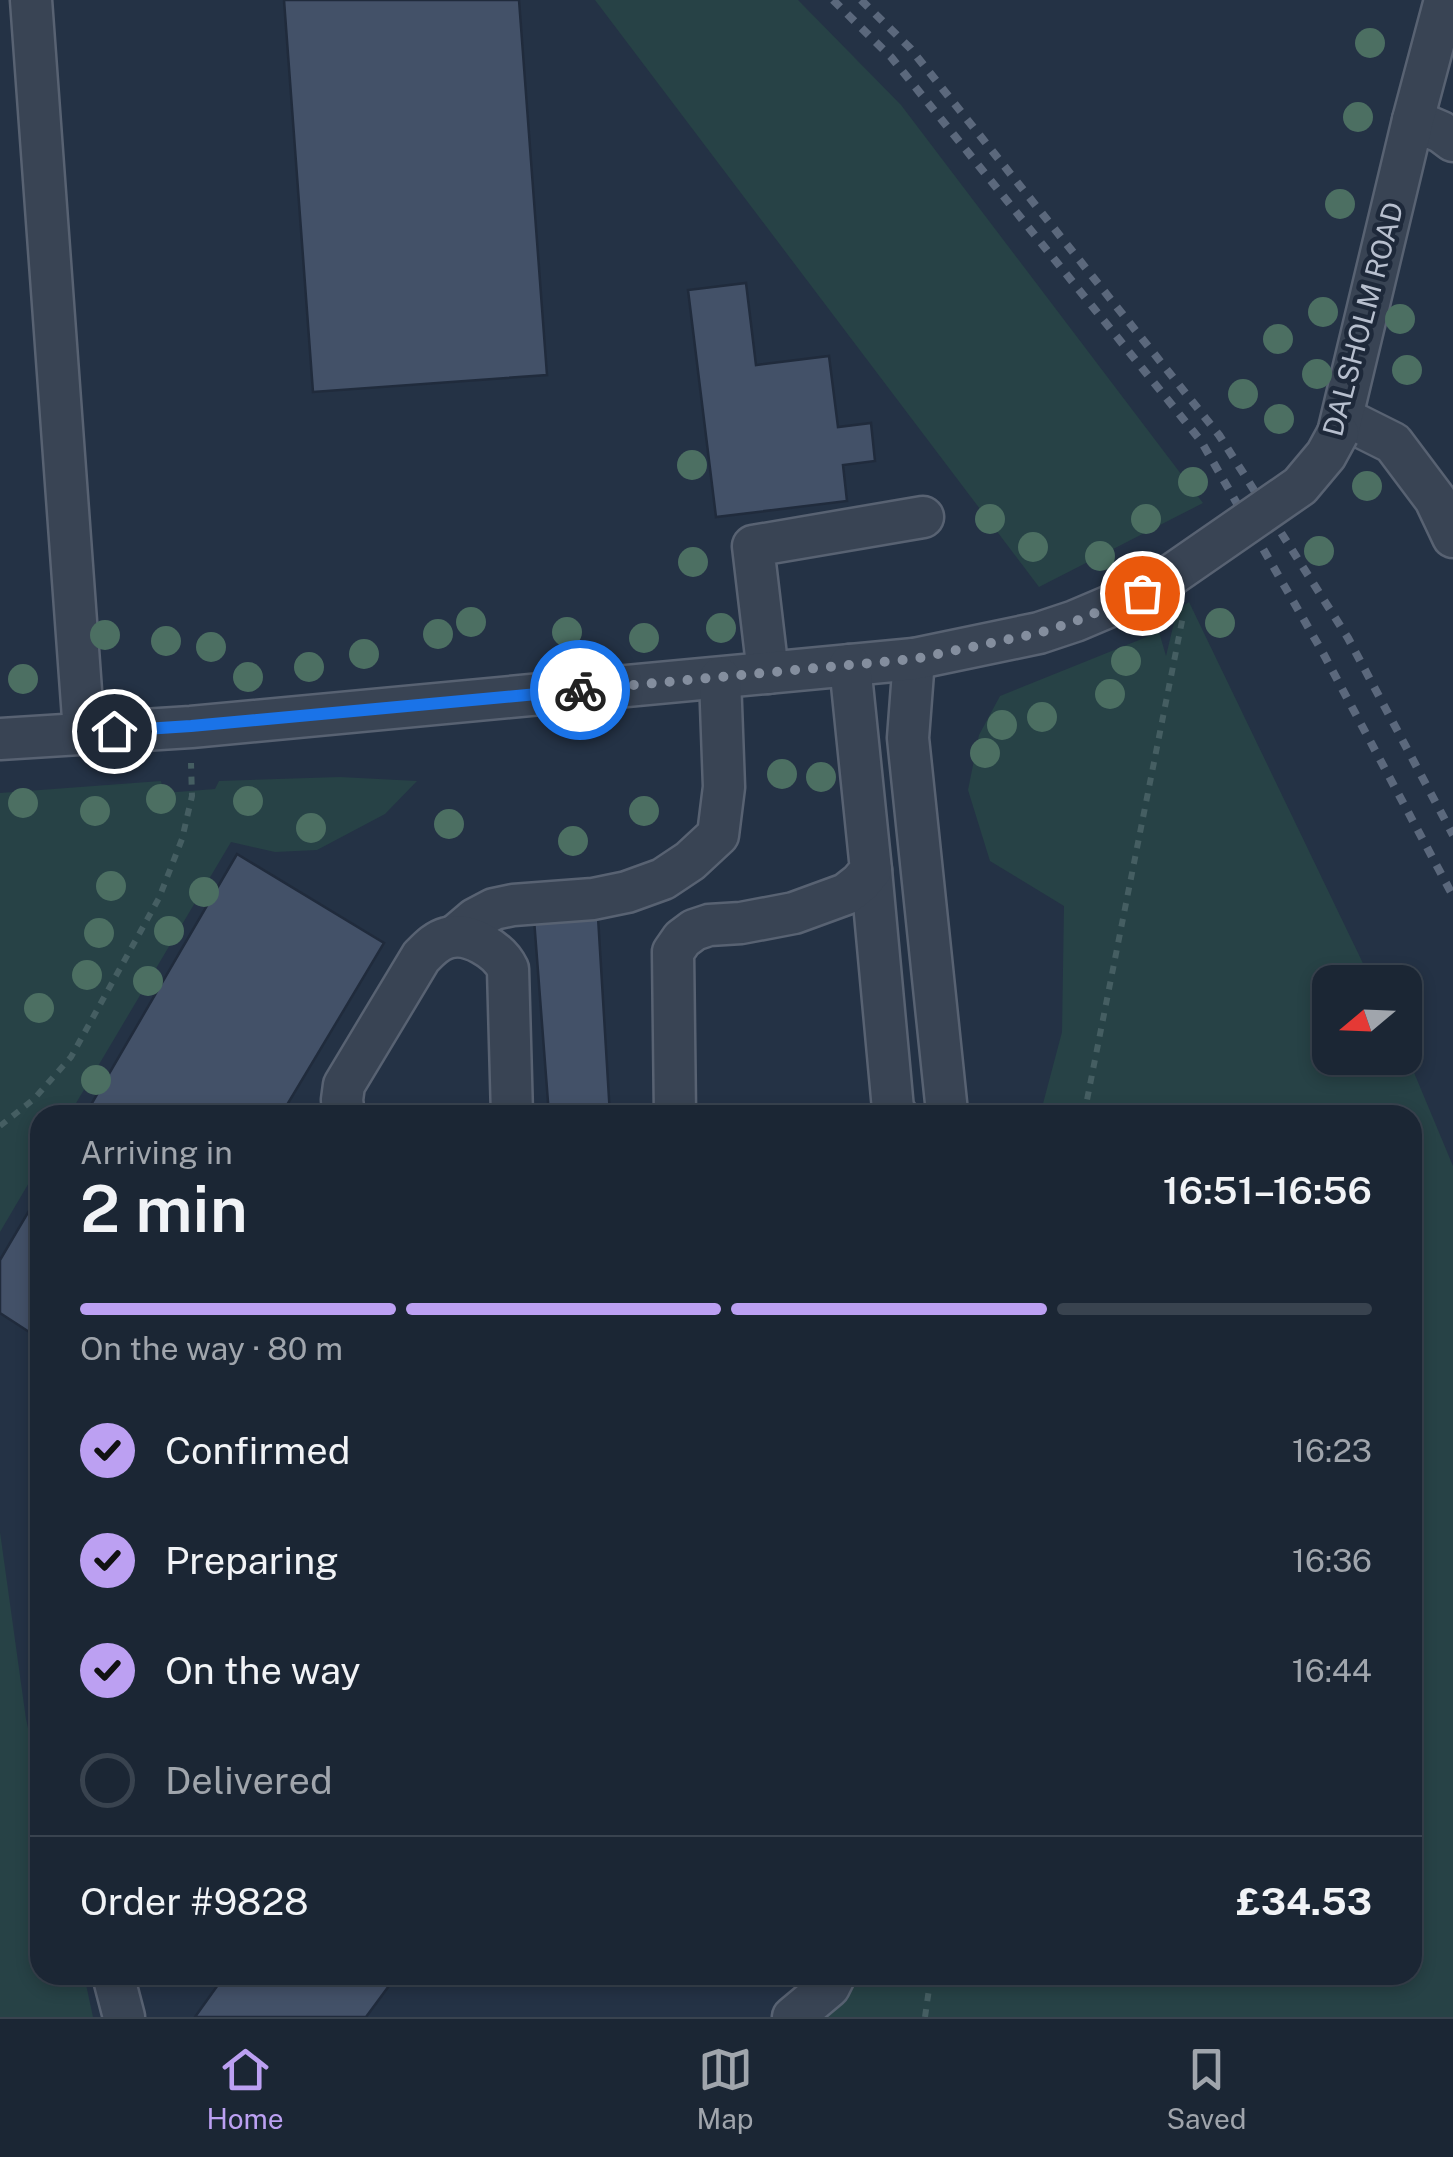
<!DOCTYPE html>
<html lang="en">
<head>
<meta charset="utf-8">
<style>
	body { margin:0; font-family:"Public Sans",sans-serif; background:#242e3c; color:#f1f3f6; height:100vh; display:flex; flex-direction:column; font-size:38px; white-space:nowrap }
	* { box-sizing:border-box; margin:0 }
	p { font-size:32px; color:#a0a5ac }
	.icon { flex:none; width:55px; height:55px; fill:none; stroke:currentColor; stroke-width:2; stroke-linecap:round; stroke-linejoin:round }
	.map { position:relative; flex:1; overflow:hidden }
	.sheet { position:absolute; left:30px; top:1105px; width:1392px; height:880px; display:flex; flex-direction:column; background:#1b2634; border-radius:30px; box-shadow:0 5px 15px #0003,0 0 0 2px #39434f }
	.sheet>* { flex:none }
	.needle { width:65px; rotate:251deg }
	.controls { position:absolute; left:1312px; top:965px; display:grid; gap:20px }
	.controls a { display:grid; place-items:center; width:110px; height:110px; border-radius:20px; background:#1b2634; box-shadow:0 5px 15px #0003,0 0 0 2px #39434f; font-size:50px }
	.pin { position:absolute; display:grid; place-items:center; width:85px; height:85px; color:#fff; margin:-42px; border:5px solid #fff; border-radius:50%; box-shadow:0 2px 10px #0007 }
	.courier { position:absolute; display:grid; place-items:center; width:100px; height:100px; margin:-50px; border:8px solid #1a73e8; border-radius:50%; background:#fff; color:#222; box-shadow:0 2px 12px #0007 }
	.headline em { font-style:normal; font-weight:600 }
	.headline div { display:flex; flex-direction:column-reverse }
	.headline { display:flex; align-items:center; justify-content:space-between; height:170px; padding:0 50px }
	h1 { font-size:65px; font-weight:600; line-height:75px }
	.bar { display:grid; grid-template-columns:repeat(4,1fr); gap:15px 10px; align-content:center; height:120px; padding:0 50px }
	.bar i { height:12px; border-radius:8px; background:#39434f }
	.bar .selected { background:#bca0f2 }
	.bar p { grid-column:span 4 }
	.line { display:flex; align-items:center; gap:25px; padding:0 50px; border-top:2px solid #39434f }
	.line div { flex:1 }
	ol { padding:0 50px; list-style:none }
	li { display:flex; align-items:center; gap:30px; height:110px }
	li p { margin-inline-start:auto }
	li .icon { padding:10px; border-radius:50%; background:#bca0f2; color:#111; stroke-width:4 }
	li:last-child { color:#a0a5ac }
	li i { width:55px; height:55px; border:5px solid #39434f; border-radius:50% }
	.menu { display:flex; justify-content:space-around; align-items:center; height:140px; border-top:2px solid #39434f; background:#1b2634; font-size:28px; color:#a0a5ac }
	.menu a { display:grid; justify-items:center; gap:5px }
	.menu .selected { color:#bca0f2 }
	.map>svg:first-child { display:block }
</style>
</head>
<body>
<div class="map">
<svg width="1453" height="2017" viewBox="0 0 1453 2017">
	<rect width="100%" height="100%" fill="#243245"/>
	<g fill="#274246">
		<polygon points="595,0 798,0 901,105 1203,503 1039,587"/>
		<polygon points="1189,602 1372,982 1330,982 1330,1058 1405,1058 1405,1051 1453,1166 1453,2017 812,2017 853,1975 1412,1975 1412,1115 1040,1115 1062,1032 1064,906 990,861 968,790 979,735 1000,696 1159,632 1166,656 1177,610"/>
		<polygon points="340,777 417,781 385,814 317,850 275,852 231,842 69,1115 40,1115 40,1164 0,1232 0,793 161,781 164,793 215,789 219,781"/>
		<polygon points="0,1532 26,1719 40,1782 40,1975 84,1975 93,2017 0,2017"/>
	</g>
	<g fill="#435168" stroke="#202b3c" stroke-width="2.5">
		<polygon points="284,0 519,0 547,375 313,392"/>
		<polygon points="746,283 756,365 829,356 838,427 871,423 875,461 843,465 847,501 716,517 688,290"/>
		<polygon points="237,854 384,943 281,1115 85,1115"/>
		<polygon points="598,917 610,1115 549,1115 534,919"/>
		<polygon points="40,1192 40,1339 0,1313 0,1260"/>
		<polygon points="225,1975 397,1975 366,2017 195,2017"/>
	</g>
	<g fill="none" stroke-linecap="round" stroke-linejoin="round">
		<defs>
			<g id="minor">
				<polyline points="31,0 84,732"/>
				<polyline points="1413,120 1441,132 1453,141"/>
				<polyline points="1343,418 1393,443 1435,499 1453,537"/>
				<polyline points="1338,433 1413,120 1445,0"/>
				<polyline points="914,659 908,738 947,1112 945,1115"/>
				<polyline points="768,673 753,546 923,517"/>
				<polyline points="0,739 191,727 914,659 1039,633 1075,621 1141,593 1170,576"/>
				<polyline points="871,870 893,1109 897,1115"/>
				<polyline points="455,936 475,919 494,909 513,905 593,899 627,892 663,879 690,861 718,835 724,787 720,678"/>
				<path d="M344 1115 342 1100 344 1085 421 957C429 949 436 941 447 938 468 931 499 950 508 969L512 1115"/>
				<polyline points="675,1115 673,952 682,939 694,930 709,925 741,923 794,913 846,894 860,883 871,870 850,665"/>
				<polyline points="113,1975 124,2017"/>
				<polyline points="793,2017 829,1987 835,1975"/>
			</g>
		</defs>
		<use href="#minor" stroke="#586272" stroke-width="45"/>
		<g stroke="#455e62" stroke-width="6" stroke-dasharray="8 8" stroke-linecap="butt">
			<polyline points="1084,1115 1183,616"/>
			<polyline points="0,1126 34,1099 71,1057 159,898 182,839 192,796 191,763"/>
			<polyline points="925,2017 931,1975"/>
		</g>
		<use href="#minor" stroke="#394454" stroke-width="40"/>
		<g stroke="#5b687c" stroke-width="8" stroke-dasharray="10 10" stroke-linecap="butt">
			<polyline points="833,0 891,57 1201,441 1323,653 1453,896"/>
			<polyline points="861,0 910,48 1219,435 1348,638 1453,835"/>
		</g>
		<defs>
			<polyline id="minor-bridge" points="1170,576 1300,486 1326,455 1338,433"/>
		</defs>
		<use href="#minor-bridge" stroke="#586272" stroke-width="45" stroke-linecap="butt"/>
		<use href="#minor-bridge" stroke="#394454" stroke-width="40"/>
	</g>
	<g fill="#4c6f62">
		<circle cx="1370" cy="43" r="15"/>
		<circle cx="1358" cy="117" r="15"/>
		<circle cx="1340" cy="204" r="15"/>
		<circle cx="1323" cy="312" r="15"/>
		<circle cx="1400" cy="319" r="15"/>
		<circle cx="1278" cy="339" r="15"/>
		<circle cx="1407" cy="370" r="15"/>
		<circle cx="1317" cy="374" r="15"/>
		<circle cx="1243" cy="394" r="15"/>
		<circle cx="1279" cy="419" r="15"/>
		<circle cx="692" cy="465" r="15"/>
		<circle cx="1193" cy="482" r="15"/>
		<circle cx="1367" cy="486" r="15"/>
		<circle cx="990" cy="519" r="15"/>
		<circle cx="1146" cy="519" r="15"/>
		<circle cx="1033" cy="547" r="15"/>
		<circle cx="1319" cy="551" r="15"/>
		<circle cx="1100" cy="556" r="15"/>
		<circle cx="693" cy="562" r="15"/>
		<circle cx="471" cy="622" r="15"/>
		<circle cx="1220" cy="623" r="15"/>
		<circle cx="721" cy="628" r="15"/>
		<circle cx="567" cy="632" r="15"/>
		<circle cx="438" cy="634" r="15"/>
		<circle cx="105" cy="635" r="15"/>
		<circle cx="644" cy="638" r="15"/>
		<circle cx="166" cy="641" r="15"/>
		<circle cx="211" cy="647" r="15"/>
		<circle cx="364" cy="654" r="15"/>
		<circle cx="1126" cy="661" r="15"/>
		<circle cx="309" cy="667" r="15"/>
		<circle cx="248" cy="677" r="15"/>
		<circle cx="23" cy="679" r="15"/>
		<circle cx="1110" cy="694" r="15"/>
		<circle cx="1042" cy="717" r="15"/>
		<circle cx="1002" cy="725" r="15"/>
		<circle cx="985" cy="753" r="15"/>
		<circle cx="782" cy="774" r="15"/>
		<circle cx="821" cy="777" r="15"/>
		<circle cx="161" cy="799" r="15"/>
		<circle cx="248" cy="801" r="15"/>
		<circle cx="23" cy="803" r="15"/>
		<circle cx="95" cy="811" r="15"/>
		<circle cx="644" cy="811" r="15"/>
		<circle cx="449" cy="824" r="15"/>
		<circle cx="311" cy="828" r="15"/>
		<circle cx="573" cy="841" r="15"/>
		<circle cx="111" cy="886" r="15"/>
		<circle cx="204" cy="892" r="15"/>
		<circle cx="169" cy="931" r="15"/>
		<circle cx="99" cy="933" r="15"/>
		<circle cx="87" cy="975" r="15"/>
		<circle cx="148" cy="981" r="15"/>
		<circle cx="39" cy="1008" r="15"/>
		<circle cx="96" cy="1080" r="15"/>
	</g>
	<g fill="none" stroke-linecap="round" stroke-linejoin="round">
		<polyline stroke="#848e9e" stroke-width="10" stroke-dasharray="0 18" points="580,690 914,659 1039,633 1076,621 1142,593"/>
		<polyline stroke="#1a73e8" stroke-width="12" points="114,731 191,726 580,690"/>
	</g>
	<g text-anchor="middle" stroke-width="9" stroke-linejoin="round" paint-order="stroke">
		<g font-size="28" fill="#b7bfce" stroke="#1e293a">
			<text transform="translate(1363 319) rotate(-75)" y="10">DALSHOLM ROAD</text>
		</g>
	</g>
</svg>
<div class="controls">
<a><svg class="needle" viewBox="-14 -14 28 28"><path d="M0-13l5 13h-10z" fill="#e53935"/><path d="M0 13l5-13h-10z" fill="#a0a5ac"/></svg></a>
</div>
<div class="pin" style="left:1142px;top:593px;background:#ea580c"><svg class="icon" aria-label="bag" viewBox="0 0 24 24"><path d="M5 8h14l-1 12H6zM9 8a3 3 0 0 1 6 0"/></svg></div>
<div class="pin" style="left:114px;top:731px;background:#1f2937"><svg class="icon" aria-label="home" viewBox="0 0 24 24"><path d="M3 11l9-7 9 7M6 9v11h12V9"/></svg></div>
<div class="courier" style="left:580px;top:690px"><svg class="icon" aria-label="bike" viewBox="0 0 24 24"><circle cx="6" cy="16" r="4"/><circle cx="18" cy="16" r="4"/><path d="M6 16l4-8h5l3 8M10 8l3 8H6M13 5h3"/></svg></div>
<section class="sheet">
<div class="headline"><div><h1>2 min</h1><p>Arriving in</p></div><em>16:51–16:56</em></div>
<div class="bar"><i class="selected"></i><i class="selected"></i><i class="selected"></i><i></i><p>On the way · 80 m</p></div>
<ol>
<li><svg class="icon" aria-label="check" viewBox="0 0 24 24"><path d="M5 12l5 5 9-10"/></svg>Confirmed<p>16:23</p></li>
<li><svg class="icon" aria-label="check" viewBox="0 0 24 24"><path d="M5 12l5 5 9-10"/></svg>Preparing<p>16:36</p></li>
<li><svg class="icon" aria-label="check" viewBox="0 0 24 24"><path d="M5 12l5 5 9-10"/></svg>On the way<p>16:44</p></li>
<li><i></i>Delivered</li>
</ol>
<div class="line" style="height:130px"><div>Order #9828</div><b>£34.53</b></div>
</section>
</div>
<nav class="menu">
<a class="selected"><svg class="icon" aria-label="home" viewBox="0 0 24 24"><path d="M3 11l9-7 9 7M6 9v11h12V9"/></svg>Home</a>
<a><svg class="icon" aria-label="map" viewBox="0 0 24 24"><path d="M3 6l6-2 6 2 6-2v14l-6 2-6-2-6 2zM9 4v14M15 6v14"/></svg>Map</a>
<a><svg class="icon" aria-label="saved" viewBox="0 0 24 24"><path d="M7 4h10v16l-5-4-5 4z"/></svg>Saved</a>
</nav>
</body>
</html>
